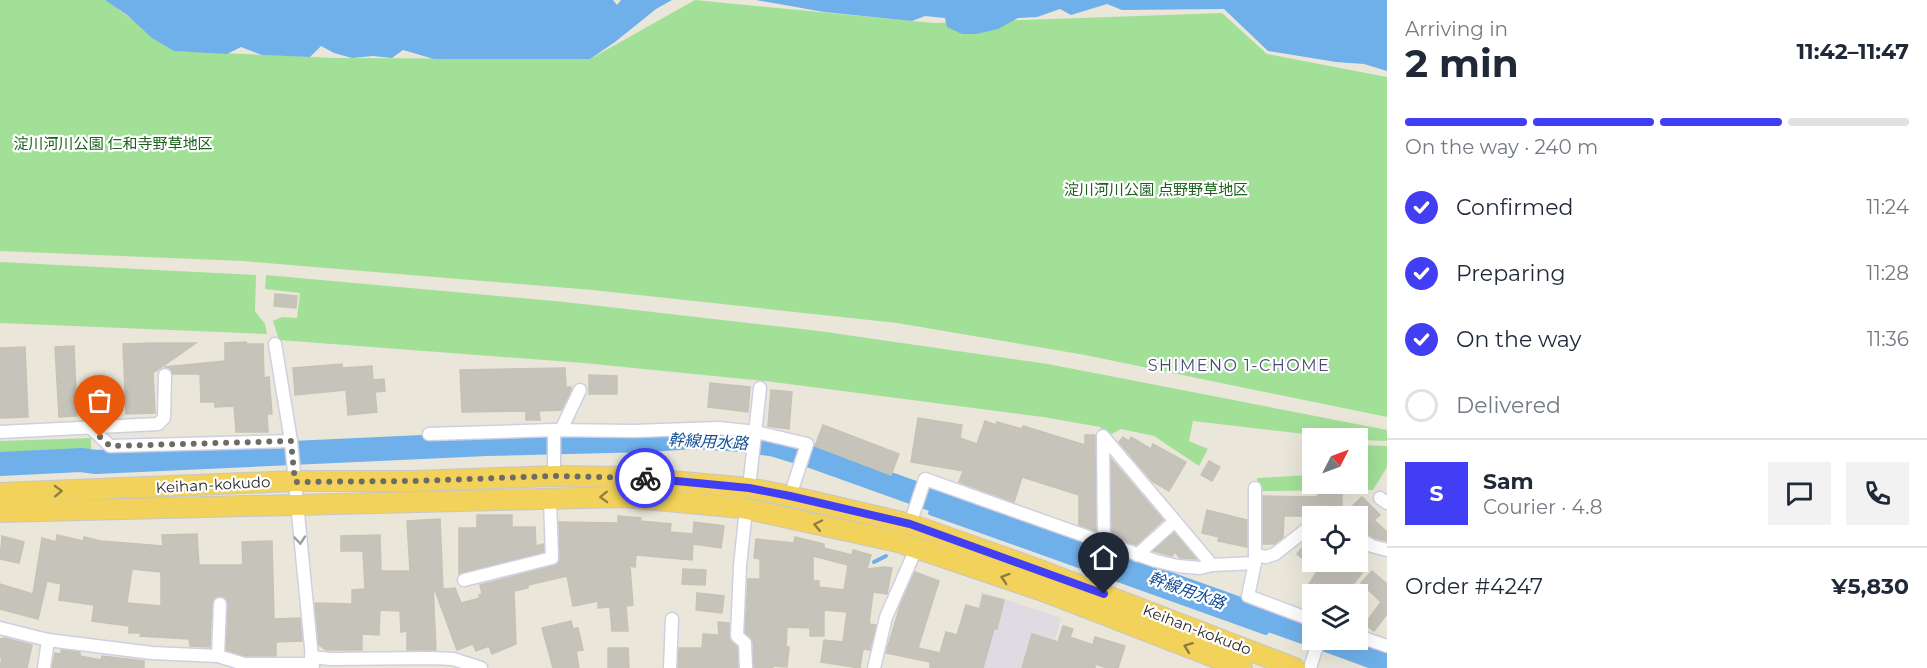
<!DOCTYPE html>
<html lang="en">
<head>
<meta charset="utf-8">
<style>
	body { margin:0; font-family:Montserrat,"Noto Sans JP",sans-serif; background:#f2f2f3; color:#1f2937; height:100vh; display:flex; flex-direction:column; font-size:22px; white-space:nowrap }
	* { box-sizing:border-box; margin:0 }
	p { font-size:20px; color:#747a83 }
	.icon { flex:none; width:33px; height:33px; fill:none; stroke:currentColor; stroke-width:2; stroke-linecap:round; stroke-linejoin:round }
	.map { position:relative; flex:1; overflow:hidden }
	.panel { display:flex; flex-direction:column; background:#fff; width:540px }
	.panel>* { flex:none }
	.needle { width:39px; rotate:48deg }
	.buttons { position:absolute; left:1302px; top:428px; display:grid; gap:12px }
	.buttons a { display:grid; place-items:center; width:66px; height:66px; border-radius:0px; background:#fff; box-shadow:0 6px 24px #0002; font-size:30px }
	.pin { position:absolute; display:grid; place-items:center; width:51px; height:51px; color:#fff; margin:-62px -26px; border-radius:50% 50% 50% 0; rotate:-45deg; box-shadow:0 0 6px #0007 }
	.pin .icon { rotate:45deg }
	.courier { position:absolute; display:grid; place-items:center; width:60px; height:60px; margin:-30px; border:4px solid #413ef3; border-radius:50%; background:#fff; color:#222; box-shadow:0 2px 8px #0007 }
	.headline em { font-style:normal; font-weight:700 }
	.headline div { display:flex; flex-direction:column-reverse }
	.headline { display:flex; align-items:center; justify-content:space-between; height:102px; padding:0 18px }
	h1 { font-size:39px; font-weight:700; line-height:45px }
	.bar { display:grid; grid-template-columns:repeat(4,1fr); gap:9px 6px; align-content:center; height:72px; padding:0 18px }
	.bar i { height:8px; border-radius:4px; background:#e0e1e3 }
	.bar .on { background:#413ef3 }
	.bar p { grid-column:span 4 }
	.line { display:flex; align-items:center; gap:15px; padding:0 18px; border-top:2px solid #e0e1e3 }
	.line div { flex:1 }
	.round { display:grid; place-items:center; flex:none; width:63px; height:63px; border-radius:0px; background:#f2f2f3 }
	ol { padding:0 18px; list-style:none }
	li { display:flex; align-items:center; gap:18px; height:66px }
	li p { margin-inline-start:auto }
	li .icon { padding:6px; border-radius:50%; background:#413ef3; color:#fff; stroke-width:4 }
	li:last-child { color:#747a83 }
	li i { width:33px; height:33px; border:3px solid #e0e1e3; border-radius:50% }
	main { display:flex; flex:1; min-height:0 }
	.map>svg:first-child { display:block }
</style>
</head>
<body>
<main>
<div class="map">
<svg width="1387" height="668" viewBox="0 0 1387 668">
	<rect width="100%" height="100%" fill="#eae7da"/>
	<polygon fill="#dfdbe3" points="982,592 1061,618 1049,661 1078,668 961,668"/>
	<g fill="#a2e098">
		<polygon points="0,0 106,0 174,51 335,58 590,59 695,0 934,23 1222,13 1267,54 1387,77 1387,417 1085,355 897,323 592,290 242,261 0,251"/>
		<polygon points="0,262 256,275 255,311 265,324 267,334 0,323"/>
		<polygon points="266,275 565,302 819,331 1048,364 1387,430 1387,441 1358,440 1358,438 1340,438 1193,421 1189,441 1208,449 1199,466 1154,436 1121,429 1108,436 1100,427 1043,417 765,381 584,363 279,340 273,321 282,317 297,318 300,293 265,289"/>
		<polygon points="91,438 91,451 0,454 0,441"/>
		<polygon points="1358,445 1387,446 1387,467 1373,490 1258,491 1257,478 1312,475 1312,483 1358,483"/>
	</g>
	<g fill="#6fb0ea">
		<polygon points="105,0 613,0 617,5 621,0 672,0 656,9 615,42 590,59 434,59 403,50 392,58 373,56 352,58 334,53 321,46 310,57 262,55 241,47 227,54 174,51 152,38 127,15"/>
		<polygon points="756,0 1387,0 1387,71 1364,64 1336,62 1268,51 1224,9 1122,10 1107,4 1071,15 1060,9 1037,17 1018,18 998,29 976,34 962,34 947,27 945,18 925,16 912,21 824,12"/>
	</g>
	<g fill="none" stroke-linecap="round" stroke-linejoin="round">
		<g stroke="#6fb0ea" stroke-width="4">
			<polyline points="930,513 1266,633 1276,622"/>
			<polyline points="874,562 886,556"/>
		</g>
		<g stroke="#6fb0ea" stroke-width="24">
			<polyline points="0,464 81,460 96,462 487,444 650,440 693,437 743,440 775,445 811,456 1312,635"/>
			<polyline points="1324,639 1387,662"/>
		</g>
	</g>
	<g fill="#c5c3ba" stroke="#c5c3b4" stroke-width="1.5" fill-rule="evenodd">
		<polygon points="275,294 297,296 296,308 274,306"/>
		<polygon points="246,342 246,344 263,344 264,378 269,377 272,414 267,414 268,432 236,432 234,406 215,407 215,402 201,402 200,374 173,374 170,368 164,367 225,361 225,343"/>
		<polygon points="152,343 196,343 153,373 155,413 126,414 123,344"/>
		<polygon points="74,346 77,416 59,417 55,347"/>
		<polygon points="25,347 28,417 0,418 0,348"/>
		<polygon points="342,364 342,368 372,366 373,380 384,379 385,391 375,392 377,412 348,415 346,390 295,395 293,368"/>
		<polygon points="565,368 566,387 571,387 571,390 561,410 539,411 540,420 526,420 526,411 462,412 460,370"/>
		<polygon points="589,375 617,376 617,394 589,394"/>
		<polygon points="710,383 750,387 748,412 708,407"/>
		<polygon points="771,390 792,392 789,429 768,426"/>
		<polygon points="918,418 962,425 960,438 977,444 985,421 996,425 997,422 1022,429 1023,426 1085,445 1085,435 1095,435 1096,531 1079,525 1079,495 1022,477 1014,502 959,482 963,471 911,462"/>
		<polygon points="823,425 899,454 891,475 815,446"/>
		<polygon points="1123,437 1129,441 1131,437 1151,449 1153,444 1186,462 1169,491 1153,482 1119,442"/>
		<polygon points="1111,459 1163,520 1136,545 1112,537"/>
		<polygon points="1209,461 1220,467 1212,481 1201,475"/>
		<polygon points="1342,493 1342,509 1312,510 1312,516 1284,516 1283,537 1274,544 1263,544 1263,496 1318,497 1318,494"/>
		<polygon points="1362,497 1380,515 1374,520 1387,532 1387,541 1375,538 1365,533 1358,524 1358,516 1342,516"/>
		<polygon points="1207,510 1247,520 1247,547 1218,541 1219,537 1202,533"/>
		<polygon points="477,515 512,515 512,527 535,527 536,546 543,544 544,552 459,574 459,528 477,528"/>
		<polygon points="618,516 641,518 640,521 671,524 670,532 693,534 694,522 724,526 721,548 693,544 692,560 636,555 635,567 630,566 633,605 626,606 628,631 612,631 610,607 598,608 598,601 573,606 567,576 528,585 528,588 514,591 516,644 492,654 489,646 476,651 473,644 457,650 433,585 436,650 407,650 407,631 401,632 400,611 380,610 379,635 362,634 362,650 326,650 319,645 315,603 352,604 352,590 365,589 363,551 341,551 341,536 380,535 381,571 410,571 407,521 440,519 443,589 455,588 461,603 480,598 479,595 482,594 480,585 557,565 560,558 559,522 618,523"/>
		<polygon points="1174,533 1181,541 1196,559 1180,558 1175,552 1172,556 1153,551"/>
		<path d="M197 534 199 565H243L242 542 272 541 274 619 300 618 302 641 276 642V656H245L226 650 228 604 227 600 221 596 216 597 212 603 210 647 190 646 189 639 140 636 141 633H129V626L92 621 94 605 59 600 61 584 47 581 38 619 0 609V584L33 594 42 538 56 542 57 535 83 541 84 537 101 541 163 546 162 535ZM132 569 161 572V606L127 603Z"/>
		<polygon points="1312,535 1312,561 1347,561 1362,573 1346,594 1324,594 1309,584 1318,570 1297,554"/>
		<polygon points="2,536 24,542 19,563 0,559"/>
		<path d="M795 537 824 544V548L852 555 853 550 871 555 867 569 884 567 892 568 887 594 873 592 869 624 876 625 870 650 863 649 860 668 821 662 824 640 843 642 847 612 824 610V636H810V628L787 627 786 647H789L787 667 773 666V668H754L753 642 745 632 748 579H760V559L754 558 756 539 794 543ZM813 556 848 565 844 590 819 587V581H813Z"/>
		<polygon points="683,569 706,570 705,585 682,584"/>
		<polygon points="1372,571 1387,584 1387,614 1374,631 1365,624 1381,602 1361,583"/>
		<polygon points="915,572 939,581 918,648 940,653 946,632 957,635 966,605 980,609 983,595 1004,600 997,629 994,629 983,668 930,668 930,662 886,653 900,606"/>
		<polygon points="697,593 724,596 722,613 696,610"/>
		<polygon points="571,621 573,629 578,628 583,650 576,651 579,668 553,668 542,628"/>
		<polygon points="718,622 729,623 729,639 737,647 738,668 678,668 679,648 702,648 703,634 719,635"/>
		<polygon points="1063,626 1073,629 1070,637 1093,645 1095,637 1125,646 1118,668 1107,668 1095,664 1095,668 1022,668 1032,634 1058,642"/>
		<polygon points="5,638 32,645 27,668 0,668 2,658 0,658 0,639"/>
		<polygon points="608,648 628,648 629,668 608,668"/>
		<polygon points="61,650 80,652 80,656 101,660 102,656 144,661 144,668 52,668 55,653 61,654"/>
	</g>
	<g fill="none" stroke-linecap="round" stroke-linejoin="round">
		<defs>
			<g id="minor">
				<polyline points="275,344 291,441 313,668"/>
				<polyline points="90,427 110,446 291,441"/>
				<polyline points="554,430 554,476"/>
				<polyline points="561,430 580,390"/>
				<polyline points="0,432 158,424 164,418 165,375"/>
				<polyline points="429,434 554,430 634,431 719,428 756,432 807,444 790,496"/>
				<polyline points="749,488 760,388"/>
				<polyline points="1255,488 1255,563 1248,596 1312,620"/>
				<polyline points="1380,498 1387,503"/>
				<polyline points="746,509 740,566 737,636 745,643 746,668"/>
				<polyline points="910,524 925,479 1156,561 1178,566 1200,568 1212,565 1255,563"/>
				<polyline points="1358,538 1372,546 1387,550"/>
				<polyline points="1104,544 1103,436 1212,565"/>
				<polyline points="1137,555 1175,521"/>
				<polyline points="1255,555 1266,557 1275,554 1312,525"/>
				<polyline points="464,580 552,558 550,499"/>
				<polyline points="0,628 48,640 152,653 218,656 244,664 312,664"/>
				<polyline points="1358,636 1387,646"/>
				<polyline points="218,656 220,604"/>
				<polyline points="311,657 331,659 432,658 453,659 481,668"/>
				<polyline points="44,668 48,640"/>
				<polyline points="670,668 672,619"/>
				<polyline points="874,668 886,617 916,549"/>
				<polyline points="1310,668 1319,639"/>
			</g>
			<g id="trunk">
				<polyline points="0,493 295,481 414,481 554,476 627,477 749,488 790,496 910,524 1040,570 1295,668"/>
				<polyline points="0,512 624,497 742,508 898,542 1043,591 1242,668"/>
			</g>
		</defs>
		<use href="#minor" stroke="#d0cfe1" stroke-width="15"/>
		<use href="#trunk" stroke="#c7c7c7" stroke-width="22"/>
		<use href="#minor" stroke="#fff" stroke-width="12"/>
		<use href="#trunk" stroke="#f2d25a" stroke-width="20"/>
	</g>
	<defs><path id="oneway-chevron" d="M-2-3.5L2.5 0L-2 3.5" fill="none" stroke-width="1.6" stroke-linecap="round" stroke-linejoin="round" transform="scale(1.5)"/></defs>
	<g stroke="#8d7d41">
		<use href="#oneway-chevron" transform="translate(58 491) rotate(-2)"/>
		<use href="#oneway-chevron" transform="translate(604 497) rotate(178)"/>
		<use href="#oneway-chevron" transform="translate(818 525) rotate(-168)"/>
		<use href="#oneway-chevron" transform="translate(1005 578) rotate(-162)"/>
		<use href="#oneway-chevron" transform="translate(1188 647) rotate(-159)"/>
	</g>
	<use stroke="#9e9e9e" href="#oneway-chevron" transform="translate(300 540) rotate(85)"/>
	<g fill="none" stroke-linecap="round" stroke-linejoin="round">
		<polyline stroke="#6c6b66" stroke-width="6" stroke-dasharray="0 10.8" points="100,437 110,446 291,441 295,482 414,481 554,476 645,478"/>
		<polyline stroke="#413ef3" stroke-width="8" points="645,478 749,488 790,496 910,524 1104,594"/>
	</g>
	<g text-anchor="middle" stroke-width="4.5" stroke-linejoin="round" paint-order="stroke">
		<g font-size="15" fill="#1c621c" stroke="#fff">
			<text x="113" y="149">淀川河川公園 仁和寺野草地区</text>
			<text x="1156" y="195">淀川河川公園 点野野草地区</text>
		</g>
		<g font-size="15" fill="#282828" stroke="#fff">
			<text transform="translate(213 485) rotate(-3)" y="5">Keihan-kokudo</text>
			<text transform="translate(1197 630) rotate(21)" y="5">Keihan-kokudo</text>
		</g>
		<g font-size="16" letter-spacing="1.5" fill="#4b4a77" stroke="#fff">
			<text x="1239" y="371">SHIMENO 1-CHOME</text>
		</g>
		<g font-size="16" font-style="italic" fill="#114c93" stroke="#fff">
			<text transform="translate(708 441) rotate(3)" y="6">幹線用水路</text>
			<text transform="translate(1187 590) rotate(20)" y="6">幹線用水路</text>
		</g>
	</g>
</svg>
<div class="buttons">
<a><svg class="needle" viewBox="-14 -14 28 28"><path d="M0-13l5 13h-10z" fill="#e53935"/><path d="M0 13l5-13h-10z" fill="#747a83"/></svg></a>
<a><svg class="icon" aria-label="locate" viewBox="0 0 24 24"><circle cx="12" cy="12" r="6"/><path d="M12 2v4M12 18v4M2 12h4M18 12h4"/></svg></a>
<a><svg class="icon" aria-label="layers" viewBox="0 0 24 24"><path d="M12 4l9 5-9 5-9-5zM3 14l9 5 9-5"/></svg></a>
</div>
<div class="pin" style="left:100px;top:437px;background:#ea580c"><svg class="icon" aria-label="bag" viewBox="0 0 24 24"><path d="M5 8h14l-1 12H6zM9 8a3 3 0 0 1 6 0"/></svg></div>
<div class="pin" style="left:1104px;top:594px;background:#1f2937"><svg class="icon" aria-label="home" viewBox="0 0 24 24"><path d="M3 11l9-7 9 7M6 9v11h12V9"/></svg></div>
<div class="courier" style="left:645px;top:478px"><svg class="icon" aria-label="bike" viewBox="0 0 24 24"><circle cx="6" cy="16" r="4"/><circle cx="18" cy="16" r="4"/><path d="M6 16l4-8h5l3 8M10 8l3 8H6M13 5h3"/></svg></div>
</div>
<section class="panel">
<div class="headline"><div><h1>2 min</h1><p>Arriving in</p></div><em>11:42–11:47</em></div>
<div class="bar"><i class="on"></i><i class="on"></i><i class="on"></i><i></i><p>On the way · 240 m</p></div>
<ol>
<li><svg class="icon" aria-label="check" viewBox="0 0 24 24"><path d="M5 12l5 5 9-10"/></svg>Confirmed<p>11:24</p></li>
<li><svg class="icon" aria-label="check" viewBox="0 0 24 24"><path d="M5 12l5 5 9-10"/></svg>Preparing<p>11:28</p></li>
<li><svg class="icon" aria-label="check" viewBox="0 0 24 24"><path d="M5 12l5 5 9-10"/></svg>On the way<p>11:36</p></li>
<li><i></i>Delivered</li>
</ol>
<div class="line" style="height:108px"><b class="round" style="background:#413ef3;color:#fff">S</b><div><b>Sam</b><p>Courier · 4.8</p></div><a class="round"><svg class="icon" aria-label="chat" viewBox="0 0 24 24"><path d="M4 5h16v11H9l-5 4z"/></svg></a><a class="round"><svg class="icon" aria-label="phone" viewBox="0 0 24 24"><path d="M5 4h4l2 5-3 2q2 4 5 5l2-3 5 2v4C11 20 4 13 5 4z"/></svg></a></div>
<div class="line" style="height:78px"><div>Order #4247</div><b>¥5,830</b></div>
</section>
</main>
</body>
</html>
